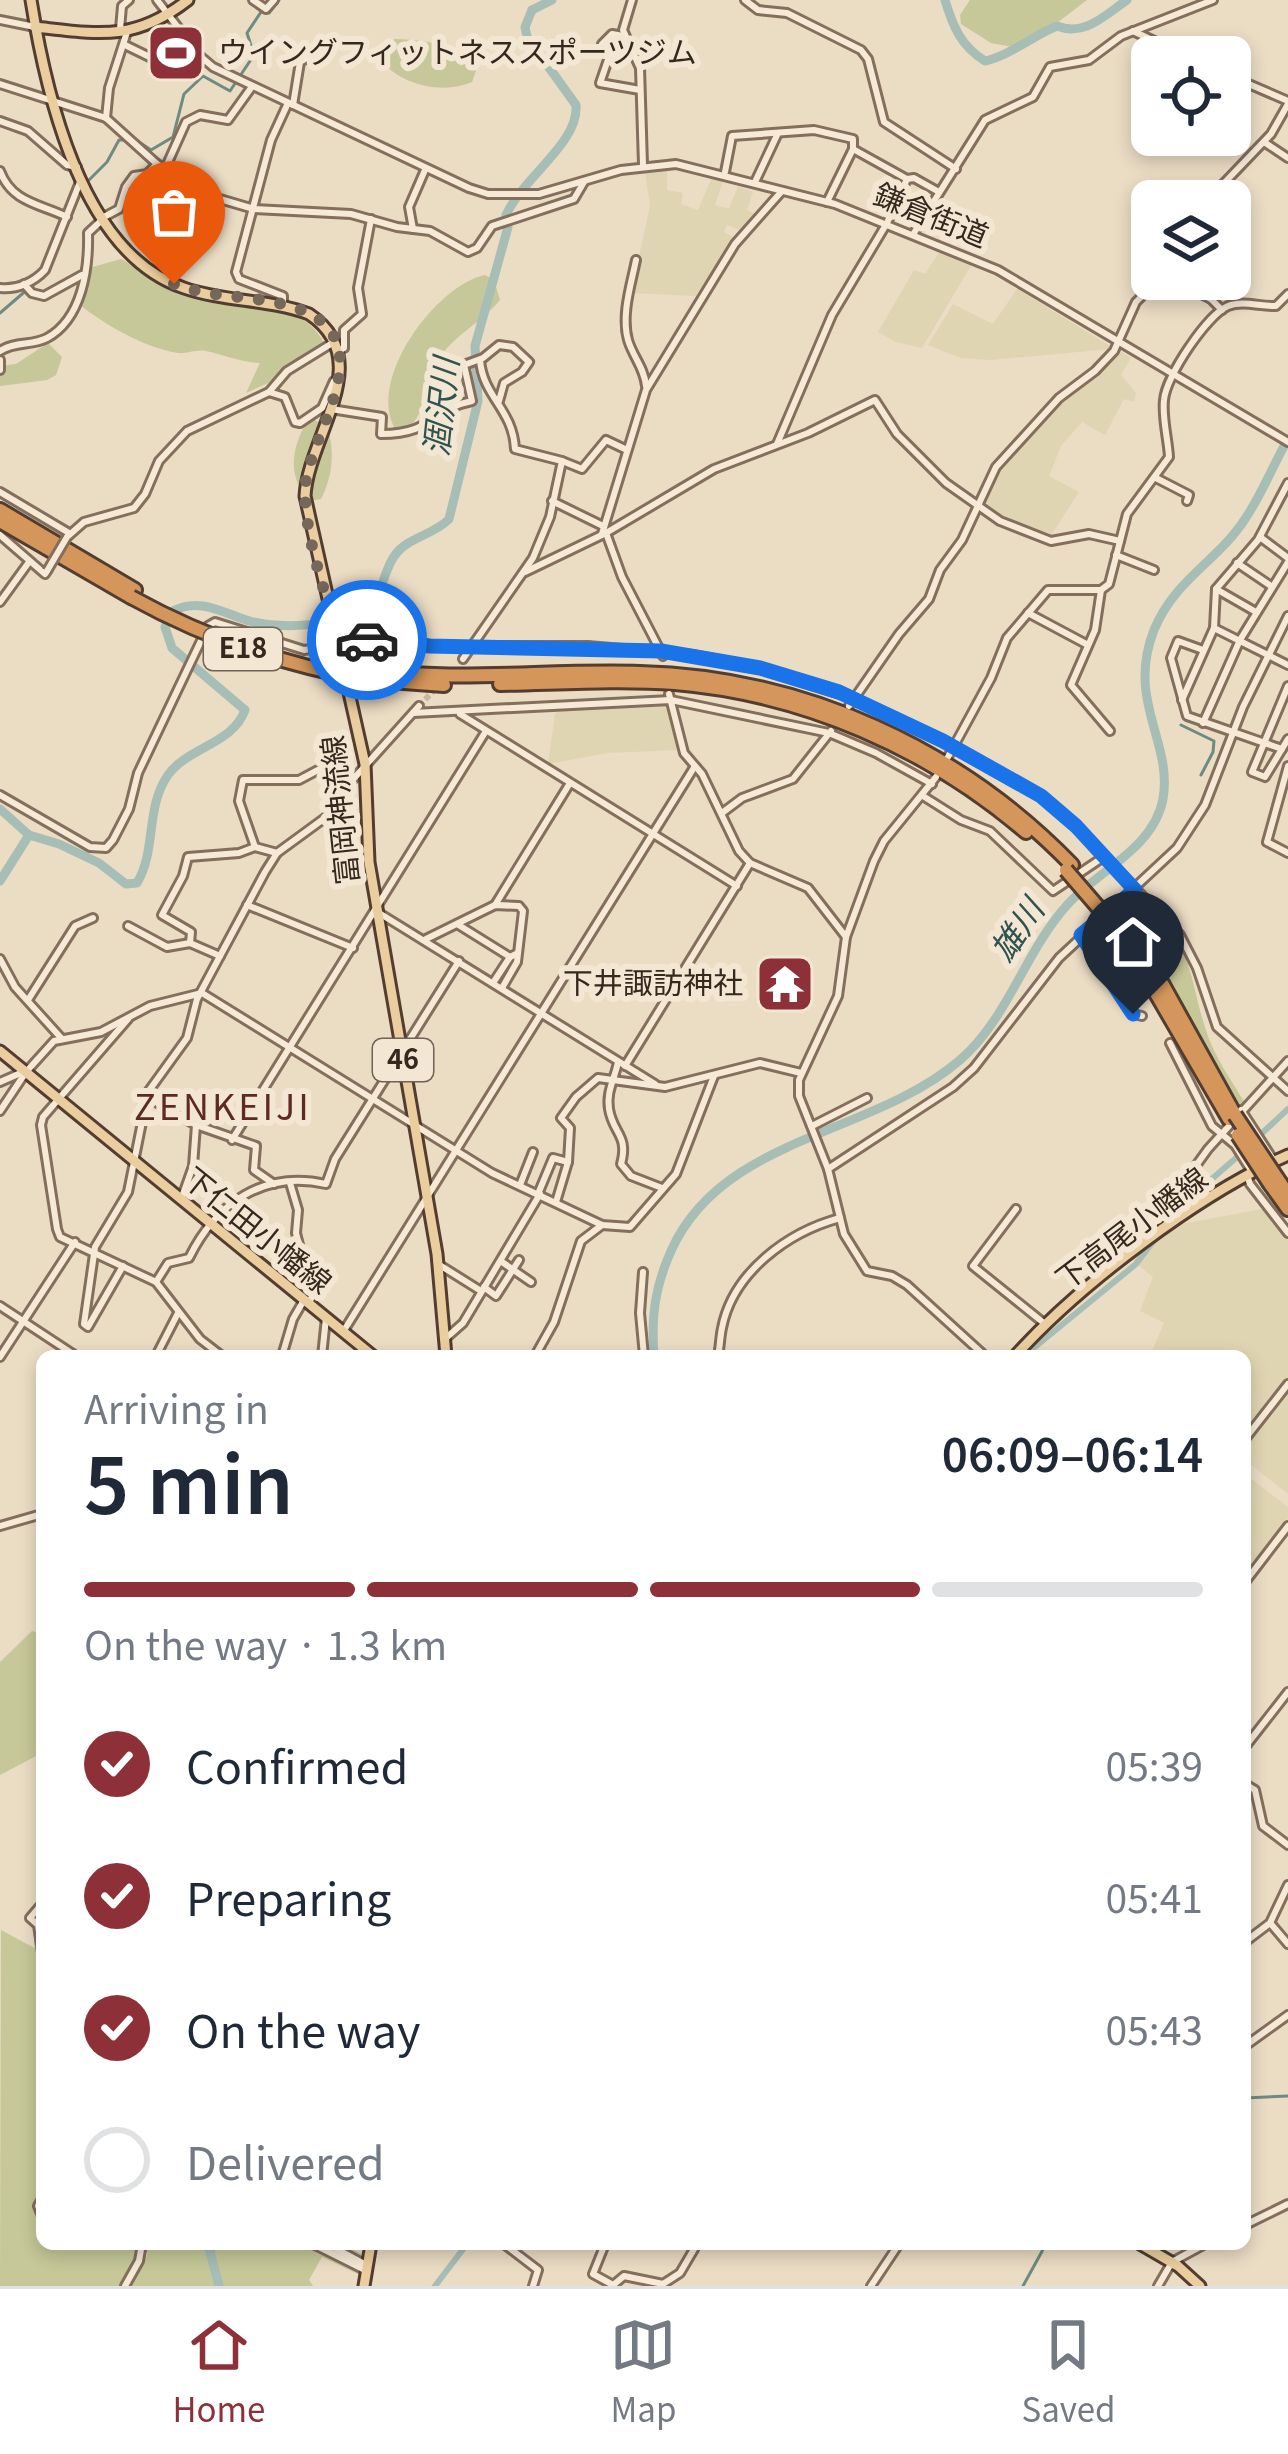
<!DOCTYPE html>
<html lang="en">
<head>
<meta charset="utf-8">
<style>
	body { margin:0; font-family:Georgia,"Noto Sans JP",serif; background:#f6f6f7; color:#1f2937; height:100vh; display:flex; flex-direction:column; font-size:45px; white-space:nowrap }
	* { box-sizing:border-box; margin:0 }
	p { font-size:39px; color:#747a83 }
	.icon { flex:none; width:66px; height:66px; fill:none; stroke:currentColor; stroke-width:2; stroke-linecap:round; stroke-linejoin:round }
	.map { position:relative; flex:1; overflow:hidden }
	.sheet { position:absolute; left:36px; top:1350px; width:1215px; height:900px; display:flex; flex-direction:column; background:#fff; border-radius:18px; box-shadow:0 6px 18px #0003 }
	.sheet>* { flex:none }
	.controls { position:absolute; left:1131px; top:36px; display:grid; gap:24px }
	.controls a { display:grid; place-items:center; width:120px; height:120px; border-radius:18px; background:#fff; box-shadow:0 6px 18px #0003; font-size:60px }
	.pin { position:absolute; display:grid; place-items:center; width:102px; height:102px; color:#fff; margin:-123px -51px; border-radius:50% 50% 50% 0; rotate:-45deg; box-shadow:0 0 12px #0007 }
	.pin .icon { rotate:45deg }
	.courier { position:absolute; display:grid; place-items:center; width:120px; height:120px; margin:-60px; border:9px solid #1a73e8; border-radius:50%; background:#fff; color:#222; box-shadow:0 3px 15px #0007 }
	.overview em { font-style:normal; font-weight:600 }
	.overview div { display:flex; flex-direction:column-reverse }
	.overview { display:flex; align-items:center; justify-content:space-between; height:204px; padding:0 48px }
	h1 { font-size:78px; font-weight:600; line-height:90px }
	.bar { display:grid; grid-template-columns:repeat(4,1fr); gap:18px 12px; align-content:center; height:144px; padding:0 48px }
	.bar i { height:15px; border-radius:9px; background:#e0e1e3 }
	.bar .current { background:#8e3038 }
	.bar p { grid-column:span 4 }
	ol { padding:0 48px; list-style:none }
	li { display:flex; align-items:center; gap:36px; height:132px }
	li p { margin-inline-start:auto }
	li .icon { padding:12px; border-radius:50%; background:#8e3038; color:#fff; stroke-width:4 }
	li:last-child { color:#747a83 }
	li i { width:66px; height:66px; border:6px solid #e0e1e3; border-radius:50% }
	.tab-bar { display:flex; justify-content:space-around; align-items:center; height:168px; border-top:3px solid #e0e1e3; background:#fff; font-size:33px; color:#747a83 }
	.tab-bar a { display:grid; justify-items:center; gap:6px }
	.tab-bar .current { color:#8e3038 }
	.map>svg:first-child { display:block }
</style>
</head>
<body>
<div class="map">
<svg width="1288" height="2286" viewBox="0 0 1288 2286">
	<rect width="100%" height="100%" fill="#ebdcc4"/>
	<g fill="#e0d5b2">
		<polygon points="645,171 667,171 667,190 683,193 681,204 698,210 712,177 723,181 715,205 729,209 738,186 753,192 747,210 756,215 742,231 727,225 724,232 735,238 695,296 631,293 650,206"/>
		<polygon points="940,251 972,264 922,348 896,342 878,332 914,270 925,274"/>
		<polygon points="1017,289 1110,346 1110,349 991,360 961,358 928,345 953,304 993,324"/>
		<polygon points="1120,351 1131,358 1121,375 1136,393 1134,402 1124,399 1105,435 1082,422 1061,446 1049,476 1079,492 1050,537 1025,531 1002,518 983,503 998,466 1061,400"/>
		<polygon points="667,706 678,750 608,753 548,764 555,714 559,711"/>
		<polygon points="1267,1208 1288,1234 1288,1388 1245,1443 1245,1356 1150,1356 1164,1323 1140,1311 1153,1277 1128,1257 1171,1226"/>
		<polygon points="1288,1391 1288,1494 1245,1460 1245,1447"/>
		<polygon points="1245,1474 1288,1507 1288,1518 1245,1575"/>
	</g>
	<g fill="#c6c899">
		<polygon points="970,0 1087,0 1023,49 991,43 961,24 960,15"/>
		<path d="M395 39C423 40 461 43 476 71L472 82C443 95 400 85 381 60L385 45Z"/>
		<path d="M121 259C147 274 178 289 207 296 249 307 302 300 324 343L268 383 246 393 260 363C240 362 225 355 206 351 196 349 187 354 178 353 142 347 106 325 77 303L78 280 89 268Z"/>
		<path d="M485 275 494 280 500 300C483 321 458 333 442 354 425 377 428 415 405 431L396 430C365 381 436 285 485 275Z"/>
		<polygon points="48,343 62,357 56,375 47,380 0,386 0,366 16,364"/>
		<path d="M310 418 327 426C335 450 333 476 321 499L310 501C286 478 291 444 310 418Z"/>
		<path d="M1138 901C1197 932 1189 994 1212 1046 1221 1066 1234 1085 1245 1103L1238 1108 1168 980 1119 910Z"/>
		<polygon points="32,1631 42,1634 42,1753 0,1775 0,1662"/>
		<polygon points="1,1930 42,1952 42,2197 36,2212 42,2219 42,2244 140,2244 138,2260 123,2286 0,2286"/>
		<polygon points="147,2244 342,2244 364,2255 362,2276 322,2257 309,2280 313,2286 129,2286 147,2256"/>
	</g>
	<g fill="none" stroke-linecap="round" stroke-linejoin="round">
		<g stroke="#6d8b82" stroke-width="3">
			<polyline points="88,181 107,162 119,140 136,140 151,150 173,137 184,94 203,76 230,91 254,55 247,33 261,12 269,13 279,0"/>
			<polyline points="49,268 82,189"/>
			<polyline points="0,313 44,275"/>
			<polyline points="1181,725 1214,741 1213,752 1201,775"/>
			<polyline points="1245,2098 1288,2096"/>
			<polyline points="1023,2286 1046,2244"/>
		</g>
		<g stroke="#a6beb5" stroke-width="6">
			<polyline points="1258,1137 1288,1109"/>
			<polyline points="1166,1223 1176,1210 1244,1151"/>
			<polyline points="1024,1356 1136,1264 1155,1239"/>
			<polyline points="435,2286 467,2244"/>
		</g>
		<g stroke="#a6beb5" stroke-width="9">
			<path d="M945 0C953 27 961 46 985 61 1011 55 1032 36 1057 26 1085 37 1105 15 1127 0"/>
			<polyline points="532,10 552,0"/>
			<path d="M0 809 29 835 59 844 99 863 126 884 137 883C157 849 145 808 168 775 188 747 233 744 245 710L172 648 165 627 173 611C201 596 226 615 253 622 285 629 334 626 363 610 384 598 382 572 395 555 408 537 434 535 449 519L478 401 475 346 508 227 506 215C524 176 579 143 576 105L527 37 525 27 532 10"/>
			<polyline points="0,881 29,835"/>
			<path d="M654 1356C651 1316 655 1287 671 1251 722 1136 872 1136 960 1060 1008 1019 1025 951 1068 904 1099 870 1154 848 1163 799 1173 742 1126 701 1154 630 1175 579 1218 561 1245 519 1262 494 1273 465 1288 439"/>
			<polyline points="208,2244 219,2286"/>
		</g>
		<polyline stroke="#c7b8a3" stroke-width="6" stroke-dasharray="6 3" stroke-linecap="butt" points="419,706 436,688"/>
		<defs>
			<g id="minor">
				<polyline points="157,0 200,56 213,67 469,188 488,194 539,194 621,170 676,164 835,204 998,270 1288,442"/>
				<polyline points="253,0 266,9 274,0"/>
				<polyline points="632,0 623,30 640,68 643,165"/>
				<polyline points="745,0 758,10 787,13 861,50 868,59 884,122 956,169"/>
				<polyline points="0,20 35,27"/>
				<polyline points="120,29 122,6 129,0"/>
				<polyline points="1133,31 1188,57"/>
				<polyline points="623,36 612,34 602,44 611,51 600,83 640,90"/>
				<polyline points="125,45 168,66 195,69 204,60"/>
				<polyline points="1230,76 1288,101"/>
				<polyline points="0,84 106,118 157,164 213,197 254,209 351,214 397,227 430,231 468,252 477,248 492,226 574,199 584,182"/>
				<polyline points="293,105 300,62 329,45"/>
				<polyline points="106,118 109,88 127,32"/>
				<polyline points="0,121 28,131 67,165 77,167"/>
				<polyline points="1264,142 1288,158"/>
				<polyline points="165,169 186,122 200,115 228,120 251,88"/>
				<path d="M0 171C12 203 41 204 67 217"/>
				<polyline points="725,172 732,136 814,130 853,139 853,149 907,179"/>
				<polyline points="755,182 778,133"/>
				<polyline points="1207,201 1271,134 1288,104"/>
				<polyline points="827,202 853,149"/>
				<polyline points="160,209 176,176"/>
				<polyline points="102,218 119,209 126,187 134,176 147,174 157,164"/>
				<polyline points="413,229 409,207 425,170"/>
				<polyline points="191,231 207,194"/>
				<polyline points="914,233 985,120 1033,97 1050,67 1089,60 1121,36 1213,0"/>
				<path d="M636 260C631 285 621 315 628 340 633 357 644 367 646 386"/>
				<polyline points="1219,279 1211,299 1222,310"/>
				<polyline points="24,284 32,293 44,296 82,275"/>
				<polyline points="1185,286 1211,299"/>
				<path d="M0 288C17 290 34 282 45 270L80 182"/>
				<polyline points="283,306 283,296 239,279 236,272 271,140 288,103"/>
				<path d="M0 351C15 341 32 346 47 338 82 319 89 269 88 233L103 219"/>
				<polyline points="338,351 344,348 344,330 362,314 358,288 371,219"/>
				<polyline points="0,360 0,370"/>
				<polyline points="269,392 285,397 295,422 300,423 322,408 334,381"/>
				<path d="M331 409 382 417 381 434C434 434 431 409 472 401L464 365 483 358 499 345 513 347 529 362 522 372 504 383 499 401"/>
				<polyline points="777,444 832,315 887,223 907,179 914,178 939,192"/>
				<polyline points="562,461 582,469 606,440 627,450"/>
				<polyline points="1156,478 1189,495 1187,501"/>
				<polyline points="0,492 69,533"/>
				<polyline points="552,501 603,526"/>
				<polyline points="606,533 622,577 663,656"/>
				<polyline points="602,534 646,390 735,244 782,191"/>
				<polyline points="0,535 45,574 47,571"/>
				<polyline points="67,537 84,522 134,508 145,494 159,461 187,431 269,392 287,371 334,342"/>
				<polyline points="1260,537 1288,558"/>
				<polyline points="1116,555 1154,570"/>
				<polyline points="1237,563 1271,586"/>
				<polyline points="525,572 606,533 714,469 808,433 875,400 897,434 946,483 1000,521 1051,541 1089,534 1120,541"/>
				<polyline points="1216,589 1256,612"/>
				<polyline points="0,602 29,562"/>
				<polyline points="1028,613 1088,645"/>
				<polyline points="1214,628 1288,665"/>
				<polyline points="1203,650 1178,641 1171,658 1187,716 1282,749"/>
				<path d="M463 659 533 558 550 517 562 461 515 449C513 409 483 397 480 360"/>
				<polyline points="1288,686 1252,772 1265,777 1288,739"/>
				<polyline points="669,694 684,753 702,774 739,851 750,863 808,888 846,937"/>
				<polyline points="1182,700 1214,628 1216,589 1258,540 1288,483"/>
				<polyline points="849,706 899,634 929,599 940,570 962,540 996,467 1059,398 1095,371 1114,351 1136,302 1159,279"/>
				<polyline points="413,713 671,700 829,733 876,753 932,784"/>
				<polyline points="460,714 737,886"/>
				<polyline points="1203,723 1240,640 1288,562"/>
				<path d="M1110 731 1071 685 1095 630 1101 590 1109 584 1127 514 1169 457C1168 439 1162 418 1164 400 1166 376 1207 315 1228 306 1243 300 1261 307 1276 306L1288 294"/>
				<polyline points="948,757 991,678 1007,638 1048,590 1101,590"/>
				<polyline points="1288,766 1267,842 1288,853"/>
				<polyline points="936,777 884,841 874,861 846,937 838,996 799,1080 799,1096 828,1169 844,1234 867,1271 892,1276 907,1285 985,1356"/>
				<polyline points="0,795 90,847 106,848 113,840 129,809 138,773 208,626 215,622 304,650 373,640 430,646 588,646 693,655 760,668 855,699 943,741 1041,796 1075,826 1180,935 1197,968 1217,1027 1288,1091"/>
				<polyline points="923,796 961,820 990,831 1053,891 1102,858"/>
				<polyline points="722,813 742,798 793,779 831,731"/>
				<polyline points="277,853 255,847 239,801 243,780 299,780 333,762 347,784"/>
				<polyline points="247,905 353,948"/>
				<polyline points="495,905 570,783"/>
				<polyline points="379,913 655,1084"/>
				<polyline points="457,924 510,957 516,954"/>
				<polyline points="128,926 167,947 190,943 220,956"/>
				<polyline points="1081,935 1133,1014 1142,1016"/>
				<polyline points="426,939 495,905 519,906 523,911 517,962 502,988"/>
				<polyline points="190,943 191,932 162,915 183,876 188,857 239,853 255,847"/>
				<polyline points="0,959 15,987 62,1039"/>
				<polyline points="493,983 510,957"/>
				<polyline points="28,1000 75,926 93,918"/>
				<polyline points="128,1019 43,1117 41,1125 57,1229 60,1237 156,1282 200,1339 222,1356"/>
				<polyline points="1170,1043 1212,1126 1235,1145 1252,1172"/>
				<path d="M618 1062C615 1078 606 1092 609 1109 613 1134 629 1135 621 1164L631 1176 662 1188"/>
				<polyline points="625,1066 750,863"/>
				<polyline points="0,1082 23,1072"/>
				<polyline points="147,1097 196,1125 256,1146 254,1170 274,1184"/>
				<polyline points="1241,1110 1274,1161"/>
				<polyline points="0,1111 26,1072 54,1041 101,1032 150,1006 202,993 492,1173 602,1225 630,1227 676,1174 714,1076"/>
				<polyline points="812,1126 867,1098"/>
				<polyline points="232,1140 486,731"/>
				<polyline points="828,1169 953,1087 974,1068 1059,958 1177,848 1205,805 1243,707 1288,616"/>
				<polyline points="1247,1175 1250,1184 1288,1233"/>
				<polyline points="290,1183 298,1210 296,1233 312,1296 309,1304"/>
				<polyline points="520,1185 533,1152"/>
				<polyline points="538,1194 553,1158 568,1162"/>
				<polyline points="182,1197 193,1166 196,1125"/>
				<polyline points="556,1202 568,1162 570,1128 561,1118 576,1097 598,1078 665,1087 760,1063 801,1073"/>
				<polyline points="1016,1209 973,1266 1045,1324"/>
				<polyline points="1143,1239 1208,1149 1288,1061"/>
				<polyline points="502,1262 531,1282"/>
				<polyline points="438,1264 481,1291"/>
				<polyline points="123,1266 88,1327 84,1324 95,1247 128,1192 148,1092 187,1038 197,999 265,872 277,853 333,812 348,785 419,706"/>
				<polyline points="643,1272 640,1313 644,1356"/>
				<path d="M156 1282 168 1263 189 1258C216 1203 264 1170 326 1184L335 1159 459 961"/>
				<polyline points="484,1287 496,1296 519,1260"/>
				<polyline points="0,1306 76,1356"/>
				<polyline points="343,1332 695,766"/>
				<polyline points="446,1338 463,1323 540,1194"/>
				<polyline points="156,1356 178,1313"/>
				<polyline points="282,1356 293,1319 304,1300"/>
				<polyline points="322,1356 326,1318"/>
				<polyline points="535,1356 554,1322 581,1241 602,1225"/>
				<path d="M718 1356C720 1347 720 1337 722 1328 733 1272 788 1232 840 1218"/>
				<polyline points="0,1357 75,1242"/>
				<polyline points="1245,1439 1288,1384"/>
				<polyline points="0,1526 42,1514"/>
				<polyline points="1245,1582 1288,1526"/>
				<polyline points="1245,1747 1288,1692"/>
				<polyline points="1245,1784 1255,1790 1263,1826 1288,1845"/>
				<polyline points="42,1904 30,1918 38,1925 42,1953"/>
				<polyline points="1271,1924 1288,1944"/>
				<polyline points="1245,1942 1270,1923 1288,1885"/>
				<polyline points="1245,2046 1288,2015"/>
				<polyline points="42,2199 38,2206 42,2216"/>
				<polyline points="1245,2225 1288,2204"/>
				<polyline points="313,2244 367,2271"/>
				<polyline points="327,2244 366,2265"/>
				<polyline points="504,2244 538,2270 533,2286"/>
				<polyline points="605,2244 593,2274 613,2285"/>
				<polyline points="617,2244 623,2244"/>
				<polyline points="125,2286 139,2261 142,2244"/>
				<polyline points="612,2286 624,2276 663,2284 680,2273 697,2244"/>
				<polyline points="871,2286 899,2244"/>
				<polyline points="1158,2286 1172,2262 1205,2244"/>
			</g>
			<g id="major">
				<path d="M31 0C46 94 82 254 184 288 224 302 269 299 309 314 378 360 308 436 305 496L365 764 369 862 437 1254 446 1356"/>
				<path d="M35 27C99 34 134 42 188 0"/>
				<polyline points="0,1051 373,1356"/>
				<path d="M1015 1356C1080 1284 1199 1194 1288 1155"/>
				<polyline points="1140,2244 1178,2266 1200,2286"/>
				<polyline points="364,2286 371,2244"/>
			</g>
			<g id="highway">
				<polyline points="0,510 135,590"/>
				<polyline points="0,521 131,597"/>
				<path d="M365 670C457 682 548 670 640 673 803 677 959 748 1072 865"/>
				<polyline points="364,679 444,685"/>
				<path d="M500 684C558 683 617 679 675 683 804 694 928 748 1026 832"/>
				<polyline points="1122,922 1163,985 1235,1115"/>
				<polyline points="1128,945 1229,1119"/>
				<polyline points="1277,1178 1288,1194"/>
				<polyline points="1270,1184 1288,1209"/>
			</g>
		</defs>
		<use href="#minor" stroke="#846e5c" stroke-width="12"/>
		<use href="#major" stroke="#523d30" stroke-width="15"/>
		<use href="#highway" stroke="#523d30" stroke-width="18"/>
		<use href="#minor" stroke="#f6ead7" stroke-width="6"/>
		<use href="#major" stroke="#ebce9f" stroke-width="9"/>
		<use href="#highway" stroke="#d4965b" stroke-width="12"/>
		<defs>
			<polyline id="minor-bridge" points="47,571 67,537"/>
			<g id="highway-bridge">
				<path d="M131 597C205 638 281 664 364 679"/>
				<polyline points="1066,870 1116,928"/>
				<polyline points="1235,1115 1277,1178"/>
				<polyline points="1238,1135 1270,1184"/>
			</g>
		</defs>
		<use href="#minor-bridge" stroke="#846e5c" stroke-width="12" stroke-linecap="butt"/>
		<use href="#highway-bridge" stroke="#523d30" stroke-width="18" stroke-linecap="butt"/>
		<use href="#minor-bridge" stroke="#f6ead7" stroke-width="6"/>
		<use href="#highway-bridge" stroke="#d4965b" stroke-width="12"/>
	</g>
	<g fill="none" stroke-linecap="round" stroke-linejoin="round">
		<path stroke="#756759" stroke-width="12" stroke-dasharray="0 21.6" d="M174 284C217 301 269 293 310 314 381 352 304 440 305 493 306 545 328 597 340 647L367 640"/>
		<polyline stroke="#1a73e8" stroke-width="15" points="367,640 430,646 661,651 760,668 839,692 943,741 1041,796 1076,826 1135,890 1081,935 1133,1014"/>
	</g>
	<defs>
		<symbol id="stadium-square" viewBox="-11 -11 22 22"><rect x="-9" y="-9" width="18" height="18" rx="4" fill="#8e3038" stroke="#f3e7d3"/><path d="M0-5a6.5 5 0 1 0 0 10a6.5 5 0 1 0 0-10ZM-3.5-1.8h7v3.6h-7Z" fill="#fff"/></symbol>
		<symbol id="temple-square" viewBox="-11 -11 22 22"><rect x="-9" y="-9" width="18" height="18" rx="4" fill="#8e3038" stroke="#f3e7d3"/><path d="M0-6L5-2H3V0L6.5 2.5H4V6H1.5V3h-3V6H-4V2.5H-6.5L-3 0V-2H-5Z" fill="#fff"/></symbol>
	</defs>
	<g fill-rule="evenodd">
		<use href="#stadium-square" x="143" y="20" width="66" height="66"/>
		<use href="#temple-square" x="752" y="951" width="66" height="66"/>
	</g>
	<g text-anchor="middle" stroke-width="12" stroke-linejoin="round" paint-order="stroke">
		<g fill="#f3e7d3" stroke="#6e6155" stroke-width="3">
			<rect x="204" y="628" width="78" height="42" rx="9"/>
			<rect x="373" y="1039" width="60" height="42" rx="9"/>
		</g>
		<g font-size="27" font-weight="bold" fill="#35281f">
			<text x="243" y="658">E18</text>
			<text x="403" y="1069">46</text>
		</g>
		<g font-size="30" fill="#35281f" stroke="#f3e7d3" text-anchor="start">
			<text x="218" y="63">ウイングフィットネススポーツジム</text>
			<text x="743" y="994" text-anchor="end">下井諏訪神社</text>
		</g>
		<g font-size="30" fill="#35281f" stroke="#f3e7d3">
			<text transform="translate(931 216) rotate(22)" y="10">鎌倉街道</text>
			<text transform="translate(341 810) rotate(-96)" y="10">富岡神流線</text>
			<text transform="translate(1132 1229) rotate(-37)" y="10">下高尾小幡線</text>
			<text transform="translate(257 1231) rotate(39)" y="10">下仁田小幡線</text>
		</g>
		<g font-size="33" font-style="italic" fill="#2f534f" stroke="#f3e7d3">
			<text transform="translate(441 407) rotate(-84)" y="12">涸沢川</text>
			<text transform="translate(1017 930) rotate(-56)" y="12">雄川</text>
		</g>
		<g font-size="36" letter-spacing="3" fill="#5e2a21" stroke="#f3e7d3">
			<text x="223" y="1120">ZENKEIJI</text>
		</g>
	</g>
</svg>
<div class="controls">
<a><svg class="icon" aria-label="locate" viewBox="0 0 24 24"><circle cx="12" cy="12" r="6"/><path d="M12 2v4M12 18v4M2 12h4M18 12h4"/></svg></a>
<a><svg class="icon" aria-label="layers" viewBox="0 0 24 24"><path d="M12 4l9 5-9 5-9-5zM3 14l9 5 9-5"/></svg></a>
</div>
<div class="pin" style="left:174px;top:284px;background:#ea580c"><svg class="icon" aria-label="bag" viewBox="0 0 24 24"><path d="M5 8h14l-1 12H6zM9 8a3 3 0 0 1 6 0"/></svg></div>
<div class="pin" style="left:1133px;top:1014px;background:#1f2937"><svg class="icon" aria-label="home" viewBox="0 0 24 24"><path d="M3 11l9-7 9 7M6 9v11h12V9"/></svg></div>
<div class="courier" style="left:367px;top:640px"><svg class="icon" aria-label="car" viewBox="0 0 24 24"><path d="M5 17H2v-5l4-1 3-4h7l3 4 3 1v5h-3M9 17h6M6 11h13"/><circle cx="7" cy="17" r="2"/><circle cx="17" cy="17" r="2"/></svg></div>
<section class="sheet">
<div class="overview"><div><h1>5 min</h1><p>Arriving in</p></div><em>06:09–06:14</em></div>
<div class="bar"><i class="current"></i><i class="current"></i><i class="current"></i><i></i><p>On the way · 1.3 km</p></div>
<ol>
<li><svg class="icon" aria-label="check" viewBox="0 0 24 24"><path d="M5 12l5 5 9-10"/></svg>Confirmed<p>05:39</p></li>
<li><svg class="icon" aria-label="check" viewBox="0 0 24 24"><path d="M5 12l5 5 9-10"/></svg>Preparing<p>05:41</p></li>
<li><svg class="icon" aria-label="check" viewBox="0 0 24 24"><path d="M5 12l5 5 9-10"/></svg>On the way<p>05:43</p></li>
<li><i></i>Delivered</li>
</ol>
</section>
</div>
<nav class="tab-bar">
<a class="current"><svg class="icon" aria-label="home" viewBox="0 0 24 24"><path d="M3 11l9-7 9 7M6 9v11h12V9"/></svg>Home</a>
<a><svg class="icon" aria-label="map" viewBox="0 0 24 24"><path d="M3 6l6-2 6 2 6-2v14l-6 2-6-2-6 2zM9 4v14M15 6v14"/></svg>Map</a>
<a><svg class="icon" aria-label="saved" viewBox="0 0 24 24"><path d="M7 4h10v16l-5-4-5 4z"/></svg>Saved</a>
</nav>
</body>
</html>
